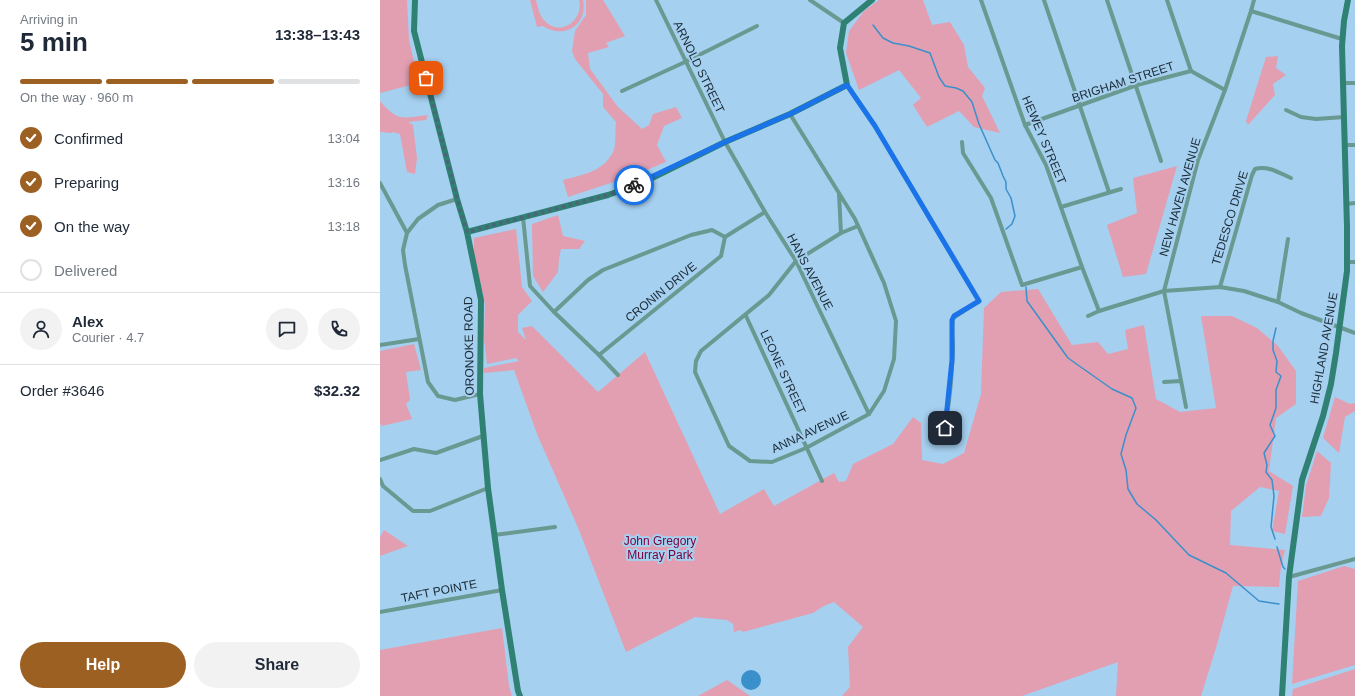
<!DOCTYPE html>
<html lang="en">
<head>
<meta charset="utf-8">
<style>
	body { margin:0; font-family:Arial,sans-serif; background:#f2f2f3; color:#1f2937; height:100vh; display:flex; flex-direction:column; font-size:15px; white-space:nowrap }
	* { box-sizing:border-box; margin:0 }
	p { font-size:13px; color:#747a83 }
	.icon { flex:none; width:22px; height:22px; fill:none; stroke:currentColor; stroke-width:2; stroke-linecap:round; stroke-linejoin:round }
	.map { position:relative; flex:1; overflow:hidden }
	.details { display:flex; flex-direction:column; background:#fff; width:380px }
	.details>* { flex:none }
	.pin { position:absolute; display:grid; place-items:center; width:34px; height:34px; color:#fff; margin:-17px; border-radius:8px; box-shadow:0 2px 6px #0006 }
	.courier { position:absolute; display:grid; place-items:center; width:40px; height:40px; margin:-20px; border:3px solid #1a73e8; border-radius:50%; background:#fff; color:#222; box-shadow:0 1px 5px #0007 }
	.summary em { font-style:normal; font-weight:600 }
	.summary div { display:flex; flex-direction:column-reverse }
	.summary { display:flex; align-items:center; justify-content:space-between; height:68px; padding:0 20px }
	h1 { font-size:26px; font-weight:600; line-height:30px }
	.bar { display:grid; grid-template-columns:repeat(4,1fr); gap:6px 4px; align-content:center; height:48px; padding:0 20px }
	.bar i { height:5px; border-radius:3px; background:#e0e1e3 }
	.bar .current { background:#9d6023 }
	.bar p { grid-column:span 4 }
	.line { display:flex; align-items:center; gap:10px; padding:0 20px; border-top:1px solid #e0e1e3 }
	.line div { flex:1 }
	.round { display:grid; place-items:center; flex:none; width:42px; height:42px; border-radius:21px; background:#f2f2f3 }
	ol { padding:0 20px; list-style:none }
	li { display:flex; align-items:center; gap:12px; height:44px }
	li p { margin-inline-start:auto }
	li .icon { padding:4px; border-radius:50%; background:#9d6023; color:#fff; stroke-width:4 }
	li:last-child { color:#747a83 }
	li i { width:22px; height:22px; border:2px solid #e0e1e3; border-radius:50% }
	.button { display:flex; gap:8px; margin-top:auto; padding:8px 20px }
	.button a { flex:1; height:46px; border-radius:24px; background:#9d6023; color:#fff; font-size:16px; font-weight:600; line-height:46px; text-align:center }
	.button a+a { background:#f2f2f3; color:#1f2937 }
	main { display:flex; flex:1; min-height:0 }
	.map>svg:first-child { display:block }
</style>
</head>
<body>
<main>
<section class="details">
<div class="summary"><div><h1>5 min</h1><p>Arriving in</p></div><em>13:38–13:43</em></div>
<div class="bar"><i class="current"></i><i class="current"></i><i class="current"></i><i></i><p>On the way · 960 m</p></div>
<ol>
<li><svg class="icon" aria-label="check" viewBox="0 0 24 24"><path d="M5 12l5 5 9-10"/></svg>Confirmed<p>13:04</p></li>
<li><svg class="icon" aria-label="check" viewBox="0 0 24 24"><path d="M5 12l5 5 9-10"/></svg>Preparing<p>13:16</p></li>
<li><svg class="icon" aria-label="check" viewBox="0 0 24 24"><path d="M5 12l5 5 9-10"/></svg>On the way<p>13:18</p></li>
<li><i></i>Delivered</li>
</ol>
<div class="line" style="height:72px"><a class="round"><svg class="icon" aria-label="person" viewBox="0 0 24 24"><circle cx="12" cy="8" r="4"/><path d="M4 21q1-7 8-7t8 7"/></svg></a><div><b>Alex</b><p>Courier · 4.7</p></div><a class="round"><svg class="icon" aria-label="chat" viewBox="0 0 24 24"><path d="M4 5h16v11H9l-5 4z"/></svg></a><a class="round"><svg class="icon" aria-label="phone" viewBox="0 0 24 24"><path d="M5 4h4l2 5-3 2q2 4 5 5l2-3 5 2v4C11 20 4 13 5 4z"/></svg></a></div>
<div class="line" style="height:52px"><div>Order #3646</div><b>$32.32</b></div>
<div class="button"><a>Help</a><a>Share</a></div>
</section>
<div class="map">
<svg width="975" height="696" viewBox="0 0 975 696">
	<rect width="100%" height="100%" fill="#a6d0f0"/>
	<g fill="#e29fb1">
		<polygon points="0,0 27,0 29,40 39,83 0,93"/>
		<path d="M150 0H156C158 7 159 15 164 20 179 38 204 21 199 0H203C208 25 184 40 163 26L157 27Z"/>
		<path d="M206 0H223L245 36 226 43 229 47 208 53 210 69 238 107 262 129 269 125 273 114 296 107 302 118 284 126 277 145 286 162 252 176 188 197 183 180C204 174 224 172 234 150 236 144 235 129 236 122L223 107V94L195 59 192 51 195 31 206 15Z"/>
		<polygon points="499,0 543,0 552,25 570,22 584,45 588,67 605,88 602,96 620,133 594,127 579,111 547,127 533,105 541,98 519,70 479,90 466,53 469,31 484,11"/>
		<polygon points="898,56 896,68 906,75 893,84 895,95 868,125 866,121 886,57"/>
		<path d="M0 101C18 122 22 118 48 115L46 120 28 122 33 125 37 158 35 174 27 172 20 134 12 132V133L0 132Z"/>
		<polygon points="797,166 766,274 743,277 727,225 757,213 753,178"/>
		<polygon points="178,215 183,236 205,241 199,249 181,249 179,259 178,272 163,292 153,276 152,224"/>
		<polygon points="136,229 142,287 152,301 138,315 138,332 146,340 142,328 152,326 218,392 265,352 340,514 384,489 394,506 454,473 459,482 466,481 473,464 513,444 533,417 541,423 542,460 563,464 584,453 601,394 604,308 621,292 658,289 692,345 718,342 728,354 748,349 745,330 764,325 776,399 800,412 836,408 821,316 852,316 877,328 898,346 916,371 916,404 896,418 889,471 913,486 905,534 892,531 899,491 880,487 851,511 850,545 905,550 901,566 899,587 853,586 836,648 821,696 736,696 738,662 642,696 462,696 470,687 468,647 483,627 454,602 444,606 433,613 363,632 361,630 354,632 353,624 347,620 315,617 246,652 199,530 157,434 134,370 104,373 104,368 139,361 136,358 107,364 104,339 105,304 94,254 94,238"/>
		<polygon points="34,344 41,370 26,372 30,400 26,404 32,419 2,426 0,424 0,351"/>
		<polygon points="955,397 970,404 975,403 975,411 965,417 959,453 943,438"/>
		<polygon points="937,451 951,463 949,498 941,516 922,517 926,486"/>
		<polygon points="4,530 28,546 0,556 0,537"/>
		<polygon points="964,566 975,569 975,665 912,684 918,581"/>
		<polygon points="122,628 129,686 132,696 0,696 0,650"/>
		<polygon points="975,669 975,696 912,696 913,689"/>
		<polygon points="347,680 370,696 318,696"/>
	</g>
	<circle fill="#3a90ca" cx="371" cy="680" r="10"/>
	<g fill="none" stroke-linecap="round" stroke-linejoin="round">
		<g stroke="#3a90ca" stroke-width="1.5">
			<polyline points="493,25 503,38 513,43 529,46 550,53 559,77 565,86 576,88 583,91 592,102 599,124 615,160 618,163 623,176 626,182 626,189 631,198 635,216 632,224 626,229"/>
			<polyline points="646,287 647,301 688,358 732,389 752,398 756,408 746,435 741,454 746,470 748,489 757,504 776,520 809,555 846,573 879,601 899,604"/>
			<polyline points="895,539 891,527 894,496 892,480 886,472 887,465 884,453 895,436 890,425 896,408 896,390 901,376 896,372 897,361 893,350 893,341 896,328"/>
			<polyline points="897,547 903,567 905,569"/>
		</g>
		<g stroke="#699990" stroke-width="4">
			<polyline points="276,0 345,142 385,212 416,261 489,414"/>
			<polyline points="430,0 464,23"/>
			<polyline points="601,0 645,125 666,165 702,267 719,311"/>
			<polyline points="664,0 729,192"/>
			<polyline points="727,0 781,161"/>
			<polyline points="787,0 811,71"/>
			<polyline points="871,11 962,39"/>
			<polyline points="963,83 975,83"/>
			<path d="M467 85 495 126 599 301 573 318C571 328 573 338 573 349 572 373 570 415 561 437"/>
			<polyline points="242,91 305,62 377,26"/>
			<polyline points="906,110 921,117 936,119 964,117"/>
			<polyline points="410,114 475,219 504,283 516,321 514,359 504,391 489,414 426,448 392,462 370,461 349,446 315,372 316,361 321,351 389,295 416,261 461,233 459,194"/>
			<polyline points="645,125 757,85 811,71 845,90"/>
			<polyline points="582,142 583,153 611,198 642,285 702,267"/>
			<polyline points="965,145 975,145"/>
			<polyline points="0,183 27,233"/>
			<polyline points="77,199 58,205 38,219 27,233 23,250 25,265 48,382 58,396 75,400 100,394"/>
			<polyline points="967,204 975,203"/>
			<polyline points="681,207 741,189"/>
			<polyline points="143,217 150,286 174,312 219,355 238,375"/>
			<polyline points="461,233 478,226"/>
			<polyline points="968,262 975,262"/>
			<path d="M840 287 872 175 875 169C888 165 899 173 911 178"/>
			<polyline points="898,302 908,239"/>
			<polyline points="174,312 208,280 223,270 311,235 332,230 345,237 385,212"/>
			<polyline points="366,316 442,481"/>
			<polyline points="708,316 719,311 784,291 840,287 864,291 898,302 921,313 975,333"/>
			<polyline points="0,345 39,339"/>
			<polyline points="219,355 341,256 345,237"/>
			<polyline points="784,382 801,381"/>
			<polyline points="806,407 784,291 818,160 845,90 871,11 874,0"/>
			<polyline points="0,460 34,449 56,453 103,436"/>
			<polyline points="0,479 3,486 33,511 50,511 108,488"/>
			<polyline points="114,535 175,527"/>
			<polyline points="909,577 975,559"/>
			<polyline points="0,612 122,590"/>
		</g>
		<g stroke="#2f8174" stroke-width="6">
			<polyline points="35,0 34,31 77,199 87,232 101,300 100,394 108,488 122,590 138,691 140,696"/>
			<polyline points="87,232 228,195 264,182 345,142 410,114 467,85 460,48 464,23 492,0"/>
			<polyline points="902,696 909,577 922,480 943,416 951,384 956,353 967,271 967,227 962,46 964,21 968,0"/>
		</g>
	</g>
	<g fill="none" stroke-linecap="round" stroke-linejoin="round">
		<polyline stroke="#4b6477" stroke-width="4" stroke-dasharray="0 7.2" points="46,78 77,199 87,232 228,195 254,185"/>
		<polyline stroke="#1a73e8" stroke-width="5" points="254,185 345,142 410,114 467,85 495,126 599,301 574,316 572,320 572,360 565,428"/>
	</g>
	<g text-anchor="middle" stroke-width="4" stroke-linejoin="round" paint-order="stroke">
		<g font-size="12" fill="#1a2a36" stroke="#a6d0f0">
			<text transform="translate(319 67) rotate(64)" y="4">ARNOLD STREET</text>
			<text transform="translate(743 82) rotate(-18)" y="4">BRIGHAM STREET</text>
			<text transform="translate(664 140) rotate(67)" y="4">HEWEY STREET</text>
			<text transform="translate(800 197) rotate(-74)" y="4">NEW HAVEN AVENUE</text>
			<text transform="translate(850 218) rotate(-73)" y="4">TEDESCO DRIVE</text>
			<text transform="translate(430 272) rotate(62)" y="4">HANS AVENUE</text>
			<text transform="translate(281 292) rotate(-39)" y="4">CRONIN DRIVE</text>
			<text transform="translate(89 346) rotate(-91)" y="4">ORONOKE ROAD</text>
			<text transform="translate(944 348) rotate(-80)" y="4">HIGHLAND AVENUE</text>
			<text transform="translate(403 372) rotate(65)" y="4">LEONE STREET</text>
			<text transform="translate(430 432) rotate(-25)" y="4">ANNA AVENUE</text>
			<text transform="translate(59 591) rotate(-11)" y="4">TAFT POINTE</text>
		</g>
		<g font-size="12" fill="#78013b" stroke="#a6d0f0">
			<text x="280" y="545">John Gregory<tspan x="280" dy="14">Murray Park</tspan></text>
		</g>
	</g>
</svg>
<div class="pin" style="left:46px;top:78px;background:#ea580c"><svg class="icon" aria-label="bag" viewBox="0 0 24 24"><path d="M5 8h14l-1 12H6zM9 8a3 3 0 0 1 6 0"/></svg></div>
<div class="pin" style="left:565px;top:428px;background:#1f2937"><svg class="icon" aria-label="home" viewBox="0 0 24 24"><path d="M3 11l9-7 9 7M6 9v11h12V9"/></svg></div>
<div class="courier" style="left:254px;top:185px"><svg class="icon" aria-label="bike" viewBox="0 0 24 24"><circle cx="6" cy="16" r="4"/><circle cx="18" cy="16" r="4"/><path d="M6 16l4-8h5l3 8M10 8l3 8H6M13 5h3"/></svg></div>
</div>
</main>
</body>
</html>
